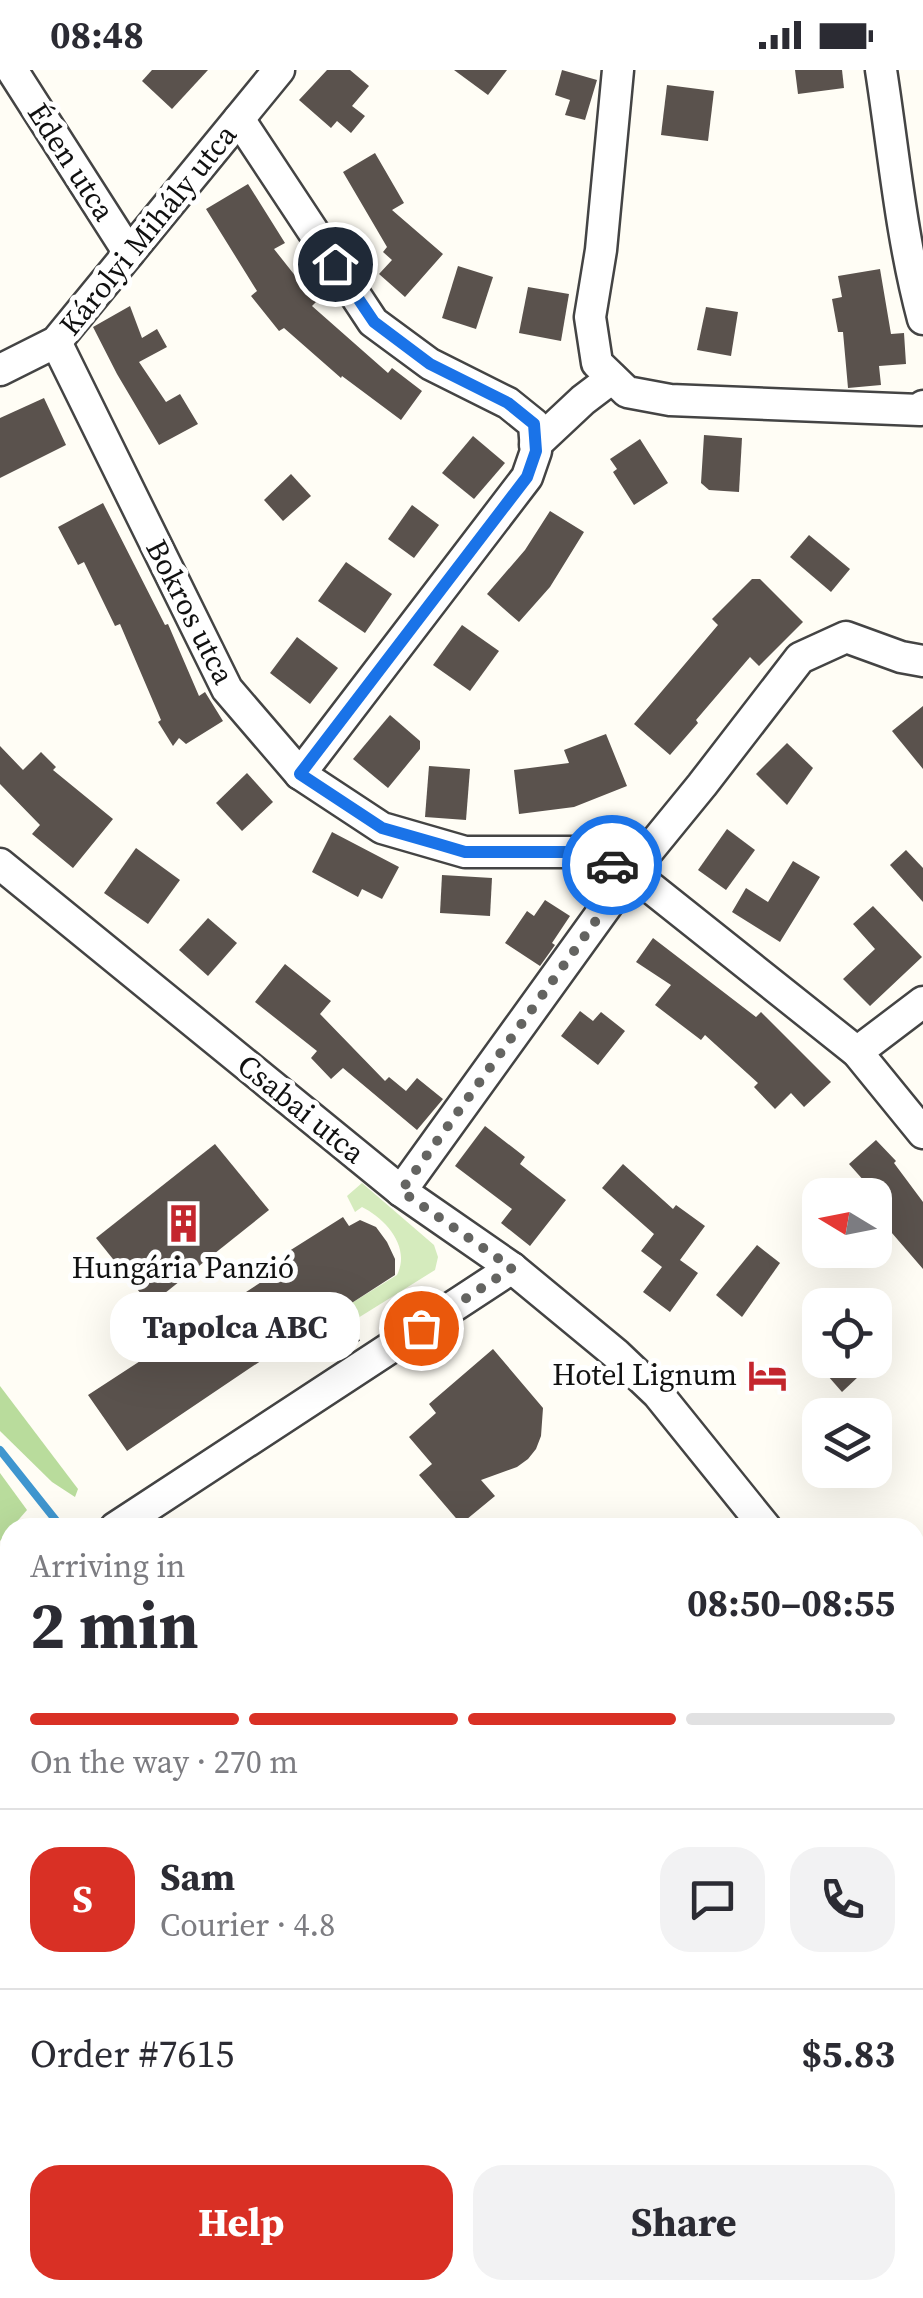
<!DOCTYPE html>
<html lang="en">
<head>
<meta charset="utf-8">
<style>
	body { margin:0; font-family:"Source Serif 4",serif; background:#f2f2f3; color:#2b2b33; height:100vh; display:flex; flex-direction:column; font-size:38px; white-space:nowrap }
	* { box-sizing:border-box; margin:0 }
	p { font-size:32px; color:#7c7c81 }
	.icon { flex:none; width:55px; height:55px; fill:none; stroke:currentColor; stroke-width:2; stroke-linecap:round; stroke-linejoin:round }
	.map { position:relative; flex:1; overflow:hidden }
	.sheet { position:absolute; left:0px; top:1448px; width:925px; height:782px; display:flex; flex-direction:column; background:#fff; border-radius:30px 30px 0 0; box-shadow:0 10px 40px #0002 }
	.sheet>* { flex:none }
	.needle { width:65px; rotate:280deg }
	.tools { position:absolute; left:802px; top:1108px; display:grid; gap:20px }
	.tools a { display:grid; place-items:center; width:90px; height:90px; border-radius:20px; background:#fff; box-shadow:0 10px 40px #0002; font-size:50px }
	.pin { position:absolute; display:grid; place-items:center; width:85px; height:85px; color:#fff; margin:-42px; border:5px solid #fff; border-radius:50%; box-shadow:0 2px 10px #0007 }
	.courier { position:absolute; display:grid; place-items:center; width:100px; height:100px; margin:-50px; border:8px solid #1a73e8; border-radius:50%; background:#fff; color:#222; box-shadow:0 2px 12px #0007 }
	.bubble { position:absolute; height:70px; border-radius:30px; background:#fff; box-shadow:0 10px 40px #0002; font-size:32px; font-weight:700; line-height:70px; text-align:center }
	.overview em { font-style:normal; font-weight:700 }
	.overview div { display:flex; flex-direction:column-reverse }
	.overview { display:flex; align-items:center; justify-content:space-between; height:170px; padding:0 30px }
	h1 { font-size:65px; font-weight:700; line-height:75px }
	.bar { display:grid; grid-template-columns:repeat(4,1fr); gap:15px 10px; align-content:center; height:120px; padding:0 30px }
	.bar i { height:12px; border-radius:8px; background:#e1e1e2 }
	.bar .on { background:#d93025 }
	.bar p { grid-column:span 4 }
	.line { display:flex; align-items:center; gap:25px; padding:0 30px; border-top:2px solid #e1e1e2 }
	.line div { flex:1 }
	.round { display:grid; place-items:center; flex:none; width:105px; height:105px; border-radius:30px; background:#f2f2f3 }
	.button { display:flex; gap:20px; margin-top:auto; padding:20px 30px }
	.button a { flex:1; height:115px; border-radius:30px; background:#d93025; color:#fff; font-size:40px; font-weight:700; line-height:115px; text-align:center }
	.button a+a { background:#f2f2f3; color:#2b2b33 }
	.status { display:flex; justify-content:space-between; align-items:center; height:70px; padding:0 50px; background:#fff; direction:ltr }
	.status svg { height:28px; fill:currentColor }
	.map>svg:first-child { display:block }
</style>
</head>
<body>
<div class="status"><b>08:48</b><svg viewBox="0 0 49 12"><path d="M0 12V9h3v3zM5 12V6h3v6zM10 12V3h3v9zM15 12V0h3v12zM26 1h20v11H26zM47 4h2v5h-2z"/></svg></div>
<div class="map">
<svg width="923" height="2228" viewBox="0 0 923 2228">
	<rect width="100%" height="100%" fill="#fffdf5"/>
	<path fill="#d5ebbd" d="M362 1113 434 1175 438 1187 435 1200 358 1248 350 1234 397 1205C411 1177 386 1149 362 1137L355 1142 347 1126Z"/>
	<g fill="#b9dc9c">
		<polygon points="0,1316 78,1419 75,1427 52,1412 0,1361"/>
		<polygon points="0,1403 27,1440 0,1471"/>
	</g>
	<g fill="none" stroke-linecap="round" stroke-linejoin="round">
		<g stroke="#3f96cf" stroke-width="8">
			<polyline points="0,1380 62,1458"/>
			<polyline points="565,2220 572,2228"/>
		</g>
	</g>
	<g fill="#5a524d">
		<polygon points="152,0 208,0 172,39 142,11"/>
		<polygon points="327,0 350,0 369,16 352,36 365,46 351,63 337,51 331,58 299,30"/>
		<polygon points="454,0 507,0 488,25"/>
		<polygon points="562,0 597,10 585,50 565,45 570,30 555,25"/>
		<polygon points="795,0 842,0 844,18 798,24"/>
		<polygon points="667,15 714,21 708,71 661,65"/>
		<polygon points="375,83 404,133 392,140 443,184 405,227 379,204 392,190 383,182 387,177 343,102"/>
		<polygon points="248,114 285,173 274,179 316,232 312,236 388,303 392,298 422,321 401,350 342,306 341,308 284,258 279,261 251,226 257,221 206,139"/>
		<polygon points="458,196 493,207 476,259 442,248"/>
		<polygon points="880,199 891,264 904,263 906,294 879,296 881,315 848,318 843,262 838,262 832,229 842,227 838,206"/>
		<polygon points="528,217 569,224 561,271 519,263"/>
		<polygon points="130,236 142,268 157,259 167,277 139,292 166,332 180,324 198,354 159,375 117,304 93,257"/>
		<polygon points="706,237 738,242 731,286 697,280"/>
		<polygon points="44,328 66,375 0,408 0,348"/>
		<polygon points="704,365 742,368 739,422 709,420 701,413"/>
		<polygon points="473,366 505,393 474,429 442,403"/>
		<polygon points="640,369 668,413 634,435 613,402 617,399 610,389"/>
		<polygon points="291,404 311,426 283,451 264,430"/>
		<polygon points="103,433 165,555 168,554 199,626 205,622 223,651 186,674 179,668 173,676 158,652 161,650 120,554 115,556 84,492 78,495 58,457"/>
		<polygon points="412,435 439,455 414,488 388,469"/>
		<polygon points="550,441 584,462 550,517 519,552 487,524 525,480"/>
		<polygon points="809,465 850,499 831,522 790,487"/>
		<polygon points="346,492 392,524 365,563 318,531"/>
		<polygon points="752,509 760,509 803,552 759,596 750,587 696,650 698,653 670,685 634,654 718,555 712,549"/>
		<polygon points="462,555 499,581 470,621 433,595"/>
		<polygon points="297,567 338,598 310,634 270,603"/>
		<polygon points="923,636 923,699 892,661"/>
		<polygon points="390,645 420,671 420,679 388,718 353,689"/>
		<polygon points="606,664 627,716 574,737 519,744 514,700 569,693 564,680"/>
		<polygon points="787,673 813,698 787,735 756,704"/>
		<polygon points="0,676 23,700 41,682 56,697 53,700 113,749 73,798 32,764 40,755 0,714"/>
		<polygon points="429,696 470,699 466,750 425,747"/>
		<polygon points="247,703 273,732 242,761 216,733"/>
		<polygon points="727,759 755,780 726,820 698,800"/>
		<polygon points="332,762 399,797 382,829 362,819 358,827 312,802"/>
		<polygon points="136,778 180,810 148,854 104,823"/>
		<polygon points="906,780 923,798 923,832 890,795"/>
		<polygon points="793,791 820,807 780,872 732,842 746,818 768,832"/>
		<polygon points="442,805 492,808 490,846 440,843"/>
		<polygon points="545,830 570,846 552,873 555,875 540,896 505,873 527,841 534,846"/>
		<polygon points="873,836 922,887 870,936 843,909 875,879 853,854"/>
		<polygon points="208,848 237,873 208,906 179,880"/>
		<polygon points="653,868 756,947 761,942 831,1012 804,1037 791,1023 775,1039 754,1017 758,1013 705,965 701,970 655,935 671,915 636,892"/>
		<polygon points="285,894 331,931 320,944 385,1011 389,1007 406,1021 417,1008 443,1029 417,1060 343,998 331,1009 311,988 317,981 255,932"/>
		<polygon points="580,941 593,951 601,942 625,961 598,995 561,966"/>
		<polygon points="485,1056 525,1087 520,1094 566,1130 530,1176 501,1153 512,1139 455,1096"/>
		<polygon points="876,1070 896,1091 894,1093 923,1132 923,1199 879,1148 889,1139 849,1094"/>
		<polygon points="215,1074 269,1140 150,1235 96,1168"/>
		<polygon points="623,1094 673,1139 676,1135 705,1156 680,1190 698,1203 670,1242 643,1222 662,1197 641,1181 654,1164 602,1118"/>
		<polygon points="343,1147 349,1156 360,1150 376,1157 387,1172 395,1189 395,1205 313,1258 315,1261 284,1280 282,1277 250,1298 127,1381 88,1325 292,1192 286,1183"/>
		<polygon points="757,1175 780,1193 742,1247 716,1225"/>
		<polygon points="493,1279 543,1338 541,1366 536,1379 528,1389 517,1397 481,1410 495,1426 461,1454 419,1405 432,1394 409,1367 436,1343 429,1334"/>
		<polygon points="814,1290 876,1290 842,1322"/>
	</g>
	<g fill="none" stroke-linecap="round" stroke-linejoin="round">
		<defs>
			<g id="minor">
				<polyline points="12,0 129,183"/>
				<polyline points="618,0 601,180 590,247 597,293 627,322 670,330 920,340 923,336"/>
				<path d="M881 0C894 84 901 167 923 249"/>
				<polyline points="239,49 373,252 430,294 508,333 534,354 536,381 527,407 300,704"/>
				<polyline points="56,272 227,619 300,704 382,758 465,782 576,782 631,802 857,982 923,1063"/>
				<polyline points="0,300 56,272 279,0"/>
				<polyline points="535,375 583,330 612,308"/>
				<polyline points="0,794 401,1121 512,1198 616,1284 658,1324 766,1458"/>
				<polyline points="857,982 923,932"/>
				<polyline points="401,1121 631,802 702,715 800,588 846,567 901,587 923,591"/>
				<polyline points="115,1458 512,1198"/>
				<polyline points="0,1531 10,1525"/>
				<polyline points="0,1618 10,1628"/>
				<polyline points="915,1640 923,1655"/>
				<polyline points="0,1700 10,1707"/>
				<polyline points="915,1975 923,1968"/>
				<polyline points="465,2220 471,2228"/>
				<polyline points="183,2228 200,2220"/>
				<polyline points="638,2228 647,2220"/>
			</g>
		</defs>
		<use href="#minor" stroke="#444" stroke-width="35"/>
		<g stroke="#333" stroke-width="5" stroke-dasharray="10 5" stroke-linecap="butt">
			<polyline points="337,1242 358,1272"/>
			<polyline points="915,1720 923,1725"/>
			<polyline points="915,1941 923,1931"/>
		</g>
		<use href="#minor" stroke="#fff" stroke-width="30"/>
	</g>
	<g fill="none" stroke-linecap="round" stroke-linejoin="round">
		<polyline stroke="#646461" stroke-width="10" stroke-dasharray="0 18" points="421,1258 512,1198 401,1121 631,802 612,795"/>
		<polyline stroke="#1a73e8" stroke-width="12" points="335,194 374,252 430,294 508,333 534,354 536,381 527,407 300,704 382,758 438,774 465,782 576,782 612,795"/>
	</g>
	<defs>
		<symbol id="building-bare" viewBox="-9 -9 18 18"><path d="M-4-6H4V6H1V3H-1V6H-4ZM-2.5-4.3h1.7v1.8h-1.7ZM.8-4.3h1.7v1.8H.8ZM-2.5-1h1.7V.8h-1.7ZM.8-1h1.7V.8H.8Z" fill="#c4262e" stroke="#fff" stroke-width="2.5" paint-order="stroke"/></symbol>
		<symbol id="hotel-bare" viewBox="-9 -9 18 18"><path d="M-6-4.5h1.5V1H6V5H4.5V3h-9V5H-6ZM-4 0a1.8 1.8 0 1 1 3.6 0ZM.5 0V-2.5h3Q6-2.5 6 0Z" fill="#c4262e" stroke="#fff" stroke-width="2.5" paint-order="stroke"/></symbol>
	</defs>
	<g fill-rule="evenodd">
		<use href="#building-bare" x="156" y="1126" width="55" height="55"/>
		<use href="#hotel-bare" x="740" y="1278" width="55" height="55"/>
	</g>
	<g text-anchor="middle" stroke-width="10" stroke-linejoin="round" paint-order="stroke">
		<g font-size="30" fill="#111" stroke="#fff">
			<text transform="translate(71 92) rotate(57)" y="10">Éden utca</text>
			<text transform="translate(148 160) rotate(-51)" y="10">Károlyi Mihály utca</text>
			<text transform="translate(190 542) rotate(63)" y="10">Bokros utca</text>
			<text transform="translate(301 1039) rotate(39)" y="10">Csabai utca</text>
		</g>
		<g font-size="30" fill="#111" stroke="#fff">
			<text x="183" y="1208">Hungária Panzió</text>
			<text x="737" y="1315" text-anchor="end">Hotel Lignum</text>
		</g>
	</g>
</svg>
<div class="tools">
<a><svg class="needle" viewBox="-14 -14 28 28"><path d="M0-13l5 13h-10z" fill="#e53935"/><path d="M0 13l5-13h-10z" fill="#7c7c81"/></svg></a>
<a><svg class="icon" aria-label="locate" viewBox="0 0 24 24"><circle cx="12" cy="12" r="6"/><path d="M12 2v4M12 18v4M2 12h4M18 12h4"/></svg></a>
<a><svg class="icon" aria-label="layers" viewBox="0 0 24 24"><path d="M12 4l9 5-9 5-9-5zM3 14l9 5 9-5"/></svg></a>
</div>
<div class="pin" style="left:421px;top:1258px;background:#ea580c"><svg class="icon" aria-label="bag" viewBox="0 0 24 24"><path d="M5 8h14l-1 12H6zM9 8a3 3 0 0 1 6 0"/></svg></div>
<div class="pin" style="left:335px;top:194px;background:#1f2937"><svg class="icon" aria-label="home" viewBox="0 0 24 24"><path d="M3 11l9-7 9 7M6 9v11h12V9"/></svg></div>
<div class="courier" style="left:612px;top:795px"><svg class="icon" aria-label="car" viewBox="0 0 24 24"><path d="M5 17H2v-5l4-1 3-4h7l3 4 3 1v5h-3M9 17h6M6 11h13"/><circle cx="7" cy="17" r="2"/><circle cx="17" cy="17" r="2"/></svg></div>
<div class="bubble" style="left:110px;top:1222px;width:250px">Tapolca ABC</div>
<section class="sheet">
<div class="overview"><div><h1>2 min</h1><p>Arriving in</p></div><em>08:50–08:55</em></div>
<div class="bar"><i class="on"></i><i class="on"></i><i class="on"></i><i></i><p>On the way · 270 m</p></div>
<div class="line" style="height:180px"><b class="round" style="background:#d93025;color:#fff">S</b><div><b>Sam</b><p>Courier · 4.8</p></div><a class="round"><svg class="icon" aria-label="chat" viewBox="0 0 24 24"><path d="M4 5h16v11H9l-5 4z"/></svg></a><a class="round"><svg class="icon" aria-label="phone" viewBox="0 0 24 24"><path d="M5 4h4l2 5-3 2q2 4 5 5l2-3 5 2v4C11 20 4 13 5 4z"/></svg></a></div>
<div class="line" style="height:130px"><div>Order #7615</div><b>$5.83</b></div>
<div class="button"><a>Help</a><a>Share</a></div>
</section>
</div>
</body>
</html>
